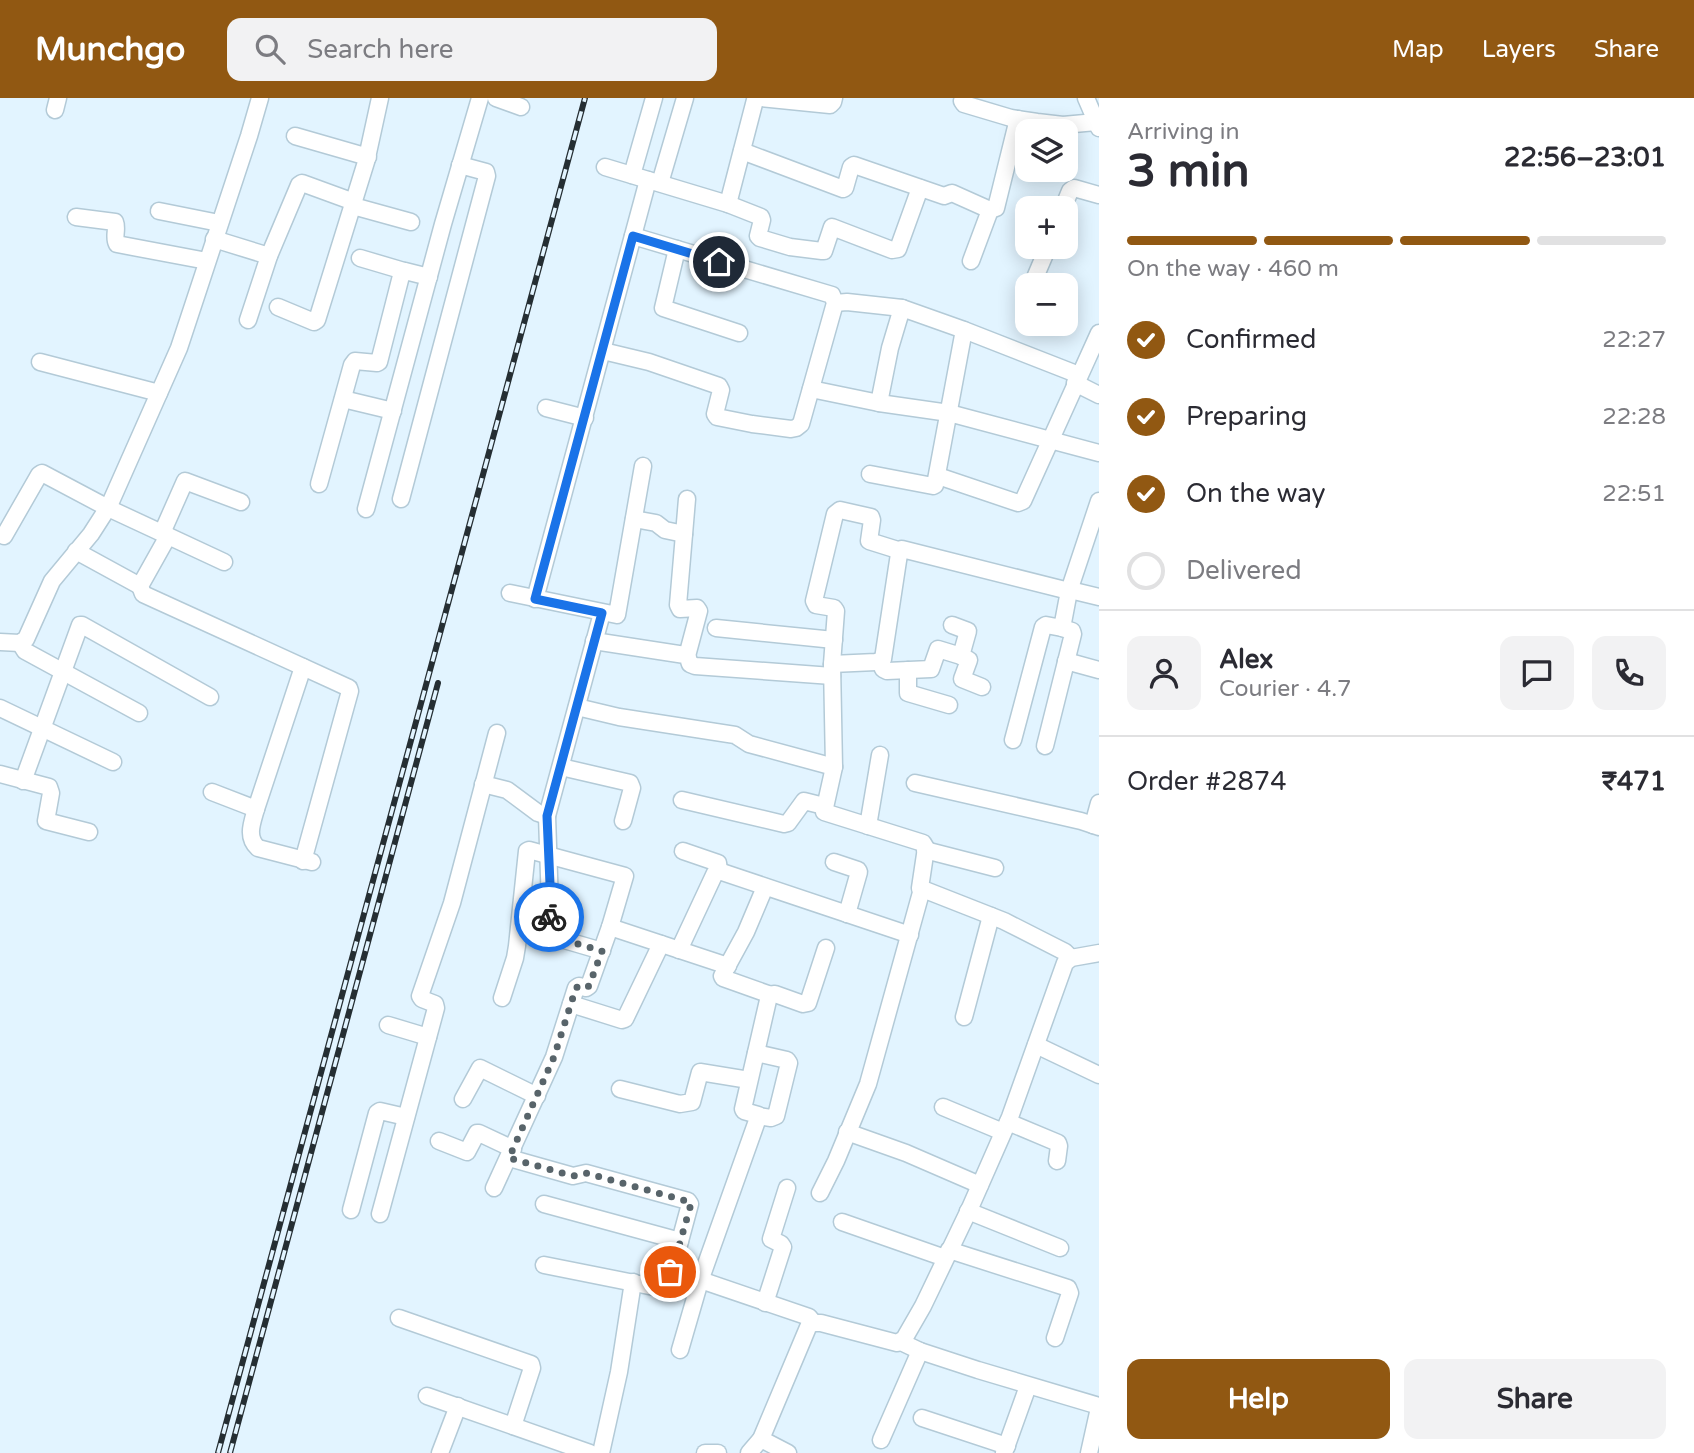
<!DOCTYPE html>
<html lang="en">
<head>
<meta charset="utf-8">
<style>
	body { margin:0; font-family:"Varela Round",sans-serif; background:#f2f2f3; color:#2b2b33; height:100vh; display:flex; flex-direction:column; font-size:26px; white-space:nowrap }
	* { box-sizing:border-box; margin:0 }
	p { font-size:23px; color:#7c7c81 }
	.icon { flex:none; width:38px; height:38px; fill:none; stroke:currentColor; stroke-width:2; stroke-linecap:round; stroke-linejoin:round }
	.map { position:relative; flex:1; overflow:hidden }
	.details { display:flex; flex-direction:column; background:#fff; width:595px }
	.details>* { flex:none }
	.buttons { position:absolute; left:1015px; top:21px; display:grid; gap:14px }
	.buttons a { display:grid; place-items:center; width:63px; height:63px; border-radius:14px; background:#fff; box-shadow:0 4px 18px #0003; font-size:35px }
	.pin { position:absolute; display:grid; place-items:center; width:60px; height:60px; color:#fff; margin:-30px; border:4px solid #fff; border-radius:50%; box-shadow:0 2px 7px #0007 }
	.courier { position:absolute; display:grid; place-items:center; width:70px; height:70px; margin:-35px; border:5px solid #1a73e8; border-radius:50%; background:#fff; color:#222; box-shadow:0 2px 9px #0007 }
	.headline em { font-style:normal; font-weight:700 }
	.headline div { display:flex; flex-direction:column-reverse }
	.headline { display:flex; align-items:center; justify-content:space-between; height:119px; padding:0 28px }
	h1 { font-size:46px; font-weight:700; line-height:52px }
	.bar { display:grid; grid-template-columns:repeat(4,1fr); gap:10px 7px; align-content:center; height:84px; padding:0 28px }
	.bar i { height:9px; border-radius:5px; background:#e1e1e2 }
	.bar .current { background:#915812 }
	.bar p { grid-column:span 4 }
	.line { display:flex; align-items:center; gap:18px; padding:0 28px; border-top:2px solid #e1e1e2 }
	.line div { flex:1 }
	.round { display:grid; place-items:center; flex:none; width:74px; height:74px; border-radius:14px; background:#f2f2f3 }
	ol { padding:0 28px; list-style:none }
	li { display:flex; align-items:center; gap:21px; height:77px }
	li p { margin-inline-start:auto }
	li .icon { padding:7px; border-radius:50%; background:#915812; color:#fff; stroke-width:4 }
	li:last-child { color:#7c7c81 }
	li i { width:38px; height:38px; border:4px solid #e1e1e2; border-radius:50% }
	.primary-button { display:flex; gap:14px; margin-top:auto; padding:14px 28px }
	.primary-button a { flex:1; height:80px; border-radius:14px; background:#915812; color:#fff; font-size:28px; font-weight:700; line-height:80px; text-align:center }
	.primary-button a+a { background:#f2f2f3; color:#2b2b33 }
	header { display:flex; align-items:center; gap:42px; box-sizing:border-box; height:98px; padding:0 35px; background:#915812; color:#fff }
	header strong { font-size:33px }
	nav { display:flex; gap:38px; margin-inline-start:auto; font-size:24px }
	.search { width:490px; height:63px; background:#f2f2f3; display:flex; align-items:center; gap:18px; box-sizing:border-box; padding:0 24px; border-radius:14px; color:#7c7c81; font-size:26px }
	main { display:flex; flex:1; min-height:0 }
	.map>svg:first-child { display:block }
</style>
</head>
<body>
<header>
<strong>Munchgo</strong>
<div class="search"><svg class="icon" aria-label="search" viewBox="0 0 24 24"><circle cx="10" cy="10" r="6"/><path d="M15 15l6 6"/></svg>Search here</div>
<nav><a>Map</a><a>Layers</a><a>Share</a></nav>
</header>
<main>
<div class="map">
<svg width="1099" height="1355" viewBox="0 0 1099 1355">
	<rect width="100%" height="100%" fill="#e2f4ff"/>
	<g fill="none" stroke-linecap="round" stroke-linejoin="round">
		<defs>
			<g id="minor">
				<polyline points="496,0 521,9"/>
				<polyline points="761,0 830,7 833,4 834,0"/>
				<polyline points="963,0 962,3 964,6 1011,20 1037,24 1063,27 1096,24"/>
				<polyline points="1086,0 1099,30"/>
				<polyline points="55,12 58,0"/>
				<polyline points="295,38 368,59"/>
				<polyline points="742,53 843,91 845,90 851,69 854,67 944,98 952,95 990,112 996,110 1018,21"/>
				<polyline points="605,69 728,106 761,119 762,122 758,138 760,140 790,149 822,153 824,153 832,129 892,152 898,151 920,90"/>
				<polyline points="632,77 654,0"/>
				<polyline points="660,85 685,0"/>
				<polyline points="728,106 755,2 757,0"/>
				<polyline points="353,108 411,124"/>
				<polyline points="1063,110 1070,93 1074,90 1099,97"/>
				<polyline points="159,113 219,125"/>
				<path d="M76 119 115 124C118 131 113 139 117 146L207 163"/>
				<polyline points="214,141 269,158"/>
				<polyline points="677,151 663,210 739,235"/>
				<polyline points="360,160 404,173"/>
				<polyline points="971,163 990,112"/>
				<polyline points="1034,182 1048,149"/>
				<polyline points="835,205 847,204 902,210"/>
				<polyline points="278,209 314,224 317,222 366,64 380,0"/>
				<polyline points="248,222 269,158 299,87 302,85 354,104"/>
				<polyline points="603,253 649,264 719,288 721,292 715,316 717,319 752,326 791,331 796,330 801,326 835,205 832,197 633,138"/>
				<polyline points="40,264 159,295"/>
				<polyline points="1075,285 1099,297"/>
				<polyline points="811,291 879,305 949,315 1099,355"/>
				<polyline points="343,301 393,313"/>
				<polyline points="879,305 890,250 902,210 964,232 1079,277"/>
				<polyline points="546,310 585,320"/>
				<polyline points="870,376 933,388 935,387 964,232"/>
				<polyline points="938,378 1018,405 1023,403 1099,235"/>
				<polyline points="319,386 352,267 355,263 377,265 379,264 402,174 405,173 429,179"/>
				<polyline points="401,401 487,78 486,74 460,67"/>
				<polyline points="366,411 443,126 480,0"/>
				<polyline points="634,421 656,425 665,432 684,436"/>
				<polyline points="162,435 185,383 241,404"/>
				<polyline points="4,438 39,377 42,375 108,410 224,464"/>
				<polyline points="168,438 140,488 143,496 349,590 350,593 303,763"/>
				<polyline points="76,453 140,488"/>
				<polyline points="901,453 869,443 872,422 871,419 840,412 835,416 814,503 816,507 834,510 836,513 832,566 834,669 824,714 923,745 926,750 920,790 1004,823 1065,854 1071,860"/>
				<polyline points="1070,492 1099,499"/>
				<polyline points="510,495 617,517 643,368"/>
				<polyline points="535,501 648,82"/>
				<polyline points="716,530 834,542"/>
				<polyline points="594,543 685,557 688,560 690,566 695,568 832,578"/>
				<polyline points="0,544 20,545 26,541 52,483 91,436 109,408 179,250 249,38 260,0"/>
				<polyline points="20,545 25,553 139,615"/>
				<polyline points="687,558 699,513 697,510 680,511 678,507 687,401"/>
				<polyline points="961,558 969,562 962,581 982,589"/>
				<polyline points="880,563 883,571 887,573 931,571 938,551 961,558 968,533 952,527"/>
				<polyline points="1066,563 1099,572"/>
				<polyline points="832,566 876,564 883,561 899,456 902,451 1069,493 1099,403"/>
				<path d="M303 569 256 711C252 725 246 739 258 750L312 764"/>
				<polyline points="908,572 908,595 949,607"/>
				<polyline points="577,609 619,619 735,637 749,646 834,669"/>
				<polyline points="0,610 113,664"/>
				<polyline points="1013,642 1043,529 1046,527 1062,530 1069,493"/>
				<polyline points="1045,648 1073,536 1072,533 1062,530"/>
				<polyline points="561,669 630,685 632,690 623,723"/>
				<polyline points="0,676 49,689 51,695 46,723 89,734"/>
				<polyline points="23,683 80,527 82,527 210,599"/>
				<polyline points="915,685 1081,723 1099,729"/>
				<polyline points="483,686 507,692 538,715 547,718"/>
				<polyline points="212,694 256,711"/>
				<polyline points="682,702 784,726 788,725 804,703 824,708"/>
				<polyline points="1093,727 1099,705"/>
				<polyline points="868,728 880,657"/>
				<polyline points="925,752 995,770"/>
				<polyline points="683,753 718,765 719,773"/>
				<polyline points="834,764 858,772 859,774 847,816"/>
				<polyline points="610,829 728,868"/>
				<polyline points="679,852 715,775 719,773 910,837"/>
				<polyline points="602,853 547,837 547,834 550,807 547,718 602,515"/>
				<polyline points="768,897 775,896 803,906 808,905 826,850"/>
				<polyline points="571,906 622,922 625,921 661,846"/>
				<polyline points="964,919 991,818"/>
				<polyline points="388,927 428,939"/>
				<polyline points="1036,947 1099,977"/>
				<polyline points="756,955 787,962 789,965 776,1018 771,1020 758,1018"/>
				<polyline points="620,991 680,1006 692,1004 700,974 749,982"/>
				<polyline points="463,1001 480,970 537,998"/>
				<polyline points="943,1009 1003,1034"/>
				<polyline points="1008,1024 1058,1045 1059,1048 1057,1063"/>
				<polyline points="847,1034 906,1055 980,1087"/>
				<polyline points="439,1043 467,1054 477,1035 479,1035 513,1051"/>
				<polyline points="509,1060 573,1078 586,1075 688,1103 690,1106 673,1169 674,1173 809,1219 814,1225"/>
				<polyline points="494,1090 554,959 576,890 579,888 586,890 589,888 610,829 625,778 529,752 527,753 517,848 515,860 502,900"/>
				<polyline points="820,1095 836,1063 868,986 922,791"/>
				<polyline points="544,1106 680,1143"/>
				<polyline points="351,1112 377,1015 380,1013 406,1019"/>
				<polyline points="968,1113 1060,1150"/>
				<polyline points="380,1116 436,910 435,906 422,901 420,898 452,805 497,635"/>
				<polyline points="842,1124 945,1160"/>
				<polyline points="949,1152 1068,1190 1070,1195 1055,1240"/>
				<polyline points="544,1167 664,1191 666,1189 669,1176 674,1173"/>
				<polyline points="765,1205 783,1149 781,1146 771,1141 787,1090"/>
				<polyline points="399,1220 531,1266 532,1270 513,1328"/>
				<polyline points="901,1244 920,1253 978,1272 1099,1308"/>
				<polyline points="680,1252 700,1183 758,1020 758,1017 744,1013 743,1011 769,898 768,896 723,880 722,878 746,834 765,789"/>
				<polyline points="427,1298 590,1355"/>
				<polyline points="922,1320 1007,1348"/>
				<polyline points="761,1341 788,1355"/>
				<polyline points="881,1342 920,1253"/>
				<polyline points="440,1355 458,1308"/>
				<polyline points="601,1355 619,1274 633,1184"/>
				<polyline points="705,1355 718,1355"/>
				<polyline points="749,1355 761,1341 809,1227 814,1225 821,1225 897,1245 904,1241 923,1208 970,1110 1010,1019 1065,865 1071,860 1099,855"/>
				<polyline points="1004,1355 1028,1288"/>
				<polyline points="1089,1355 1099,1310"/>
			</g>
		</defs>
		<use href="#minor" stroke="#b3cad7" stroke-width="19"/>
		<use href="#minor" stroke="#fff" stroke-width="16"/>
		<defs>
			<g id="rail">
				<polyline points="218,1355 585,0"/>
				<polyline points="230,1355 438,585"/>
			</g>
		</defs>
		<use href="#rail" stroke="#252e33" stroke-width="6"/>
		<use href="#rail" stroke="#e2f4ff" stroke-width="3.5" stroke-dasharray="10" stroke-linecap="butt"/>
	</g>
	<g fill="none" stroke-linecap="round" stroke-linejoin="round">
		<polyline stroke="#58646a" stroke-width="7" stroke-dasharray="0 12.6" points="549,819 547,837 602,853 589,888 586,890 579,888 576,890 554,959 509,1060 573,1078 586,1075 690,1104 691,1106 673,1169 674,1173 670,1174"/>
		<polyline stroke="#1a73e8" stroke-width="9" points="549,819 550,786 547,718 602,515 535,501 633,138 719,164"/>
	</g>
</svg>
<div class="buttons">
<a><svg class="icon" aria-label="layers" viewBox="0 0 24 24"><path d="M12 4l9 5-9 5-9-5zM3 14l9 5 9-5"/></svg></a>
<a>+</a>
<a>−</a>
</div>
<div class="pin" style="left:670px;top:1174px;background:#ea580c"><svg class="icon" aria-label="bag" viewBox="0 0 24 24"><path d="M5 8h14l-1 12H6zM9 8a3 3 0 0 1 6 0"/></svg></div>
<div class="pin" style="left:719px;top:164px;background:#1f2937"><svg class="icon" aria-label="home" viewBox="0 0 24 24"><path d="M3 11l9-7 9 7M6 9v11h12V9"/></svg></div>
<div class="courier" style="left:549px;top:819px"><svg class="icon" aria-label="bike" viewBox="0 0 24 24"><circle cx="6" cy="16" r="4"/><circle cx="18" cy="16" r="4"/><path d="M6 16l4-8h5l3 8M10 8l3 8H6M13 5h3"/></svg></div>
</div>
<section class="details">
<div class="headline"><div><h1>3 min</h1><p>Arriving in</p></div><em>22:56–23:01</em></div>
<div class="bar"><i class="current"></i><i class="current"></i><i class="current"></i><i></i><p>On the way · 460 m</p></div>
<ol>
<li><svg class="icon" aria-label="check" viewBox="0 0 24 24"><path d="M5 12l5 5 9-10"/></svg>Confirmed<p>22:27</p></li>
<li><svg class="icon" aria-label="check" viewBox="0 0 24 24"><path d="M5 12l5 5 9-10"/></svg>Preparing<p>22:28</p></li>
<li><svg class="icon" aria-label="check" viewBox="0 0 24 24"><path d="M5 12l5 5 9-10"/></svg>On the way<p>22:51</p></li>
<li><i></i>Delivered</li>
</ol>
<div class="line" style="height:126px"><a class="round"><svg class="icon" aria-label="person" viewBox="0 0 24 24"><circle cx="12" cy="8" r="4"/><path d="M4 21q1-7 8-7t8 7"/></svg></a><div><b>Alex</b><p>Courier · 4.7</p></div><a class="round"><svg class="icon" aria-label="chat" viewBox="0 0 24 24"><path d="M4 5h16v11H9l-5 4z"/></svg></a><a class="round"><svg class="icon" aria-label="phone" viewBox="0 0 24 24"><path d="M5 4h4l2 5-3 2q2 4 5 5l2-3 5 2v4C11 20 4 13 5 4z"/></svg></a></div>
<div class="line" style="height:91px"><div>Order #2874</div><b>₹471</b></div>
<div class="primary-button"><a>Help</a><a>Share</a></div>
</section>
</main>
</body>
</html>
